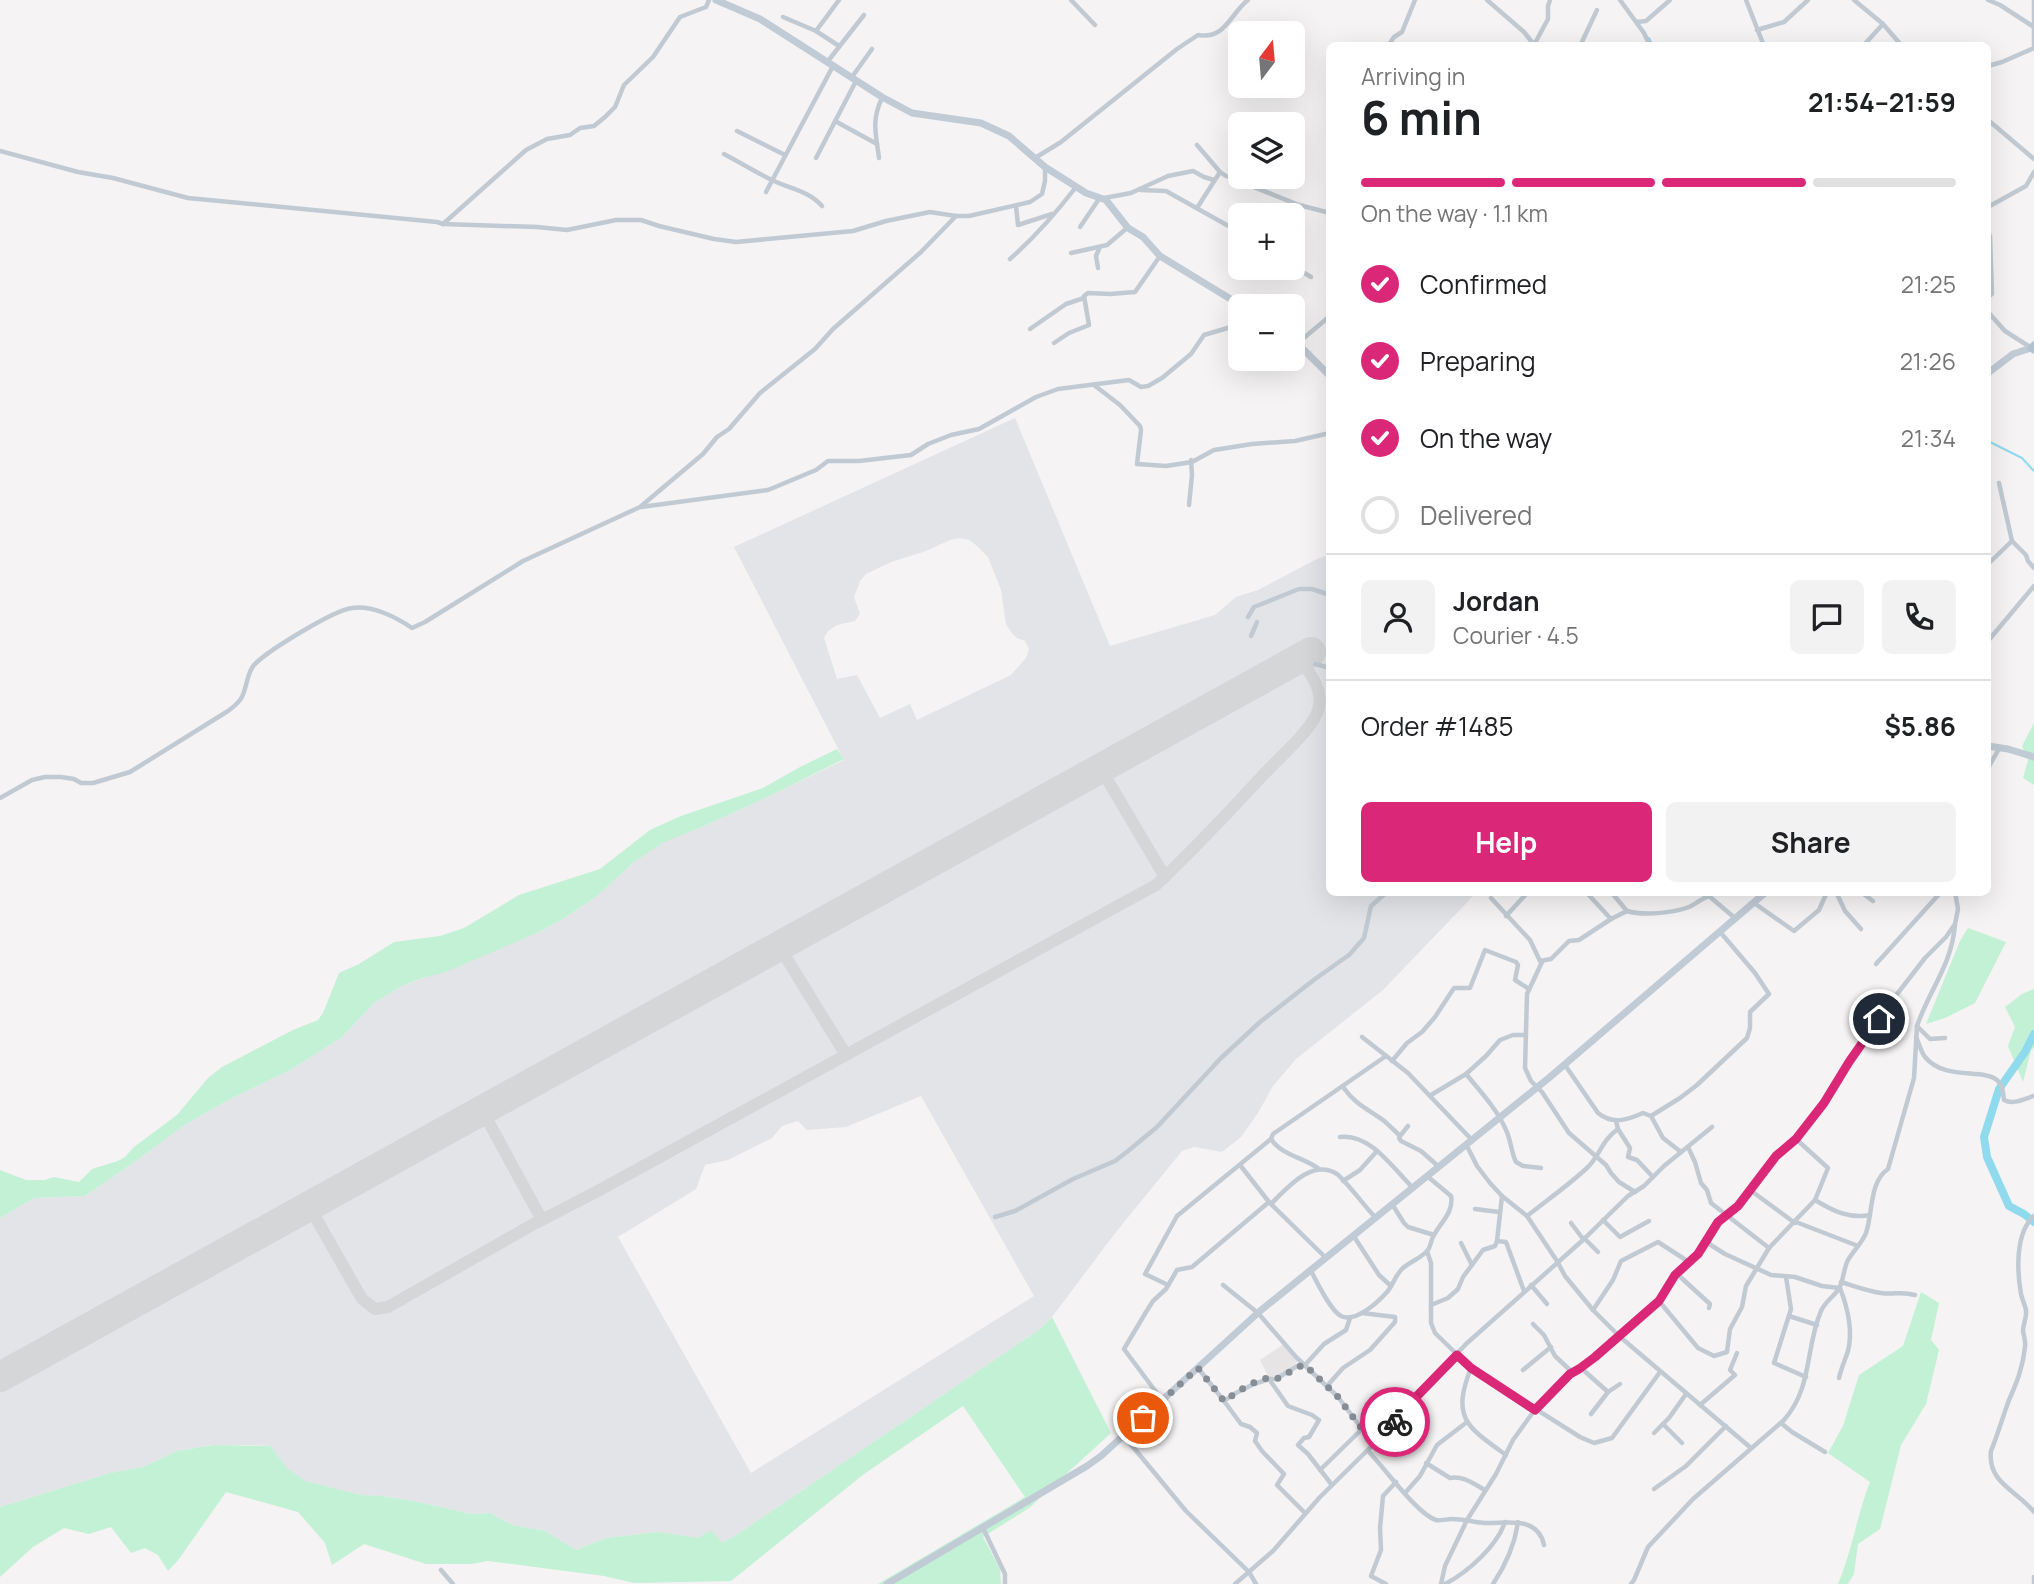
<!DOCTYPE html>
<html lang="en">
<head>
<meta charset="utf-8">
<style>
	body { margin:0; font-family:Manrope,sans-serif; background:#f2f2f2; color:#202124; height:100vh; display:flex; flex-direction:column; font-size:26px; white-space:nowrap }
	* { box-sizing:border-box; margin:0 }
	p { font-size:23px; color:#757577 }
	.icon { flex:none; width:38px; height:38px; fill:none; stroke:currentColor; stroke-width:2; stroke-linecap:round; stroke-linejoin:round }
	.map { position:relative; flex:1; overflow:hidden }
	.panel { position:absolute; left:1326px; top:42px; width:665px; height:854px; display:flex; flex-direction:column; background:#fff; border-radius:10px; box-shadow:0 7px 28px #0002 }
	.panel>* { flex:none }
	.needle { width:46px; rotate:16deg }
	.tools { position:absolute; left:1228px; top:21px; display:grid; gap:14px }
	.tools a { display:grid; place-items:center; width:77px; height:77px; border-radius:10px; background:#fff; box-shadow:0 7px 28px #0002; font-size:35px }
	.pin { position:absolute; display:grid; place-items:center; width:60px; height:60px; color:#fff; margin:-30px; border:4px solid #fff; border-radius:50%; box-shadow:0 2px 7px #0007 }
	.courier { position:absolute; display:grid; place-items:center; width:70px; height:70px; margin:-35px; border:5px solid #db2777; border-radius:50%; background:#fff; color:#222; box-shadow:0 2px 9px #0007 }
	.headline em { font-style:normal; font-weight:700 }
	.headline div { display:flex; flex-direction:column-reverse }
	.headline { display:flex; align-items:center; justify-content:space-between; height:119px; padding:0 35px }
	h1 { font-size:46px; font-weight:700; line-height:52px }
	.bar { display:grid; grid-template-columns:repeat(4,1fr); gap:10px 7px; align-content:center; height:84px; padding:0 35px }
	.bar i { height:9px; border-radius:5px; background:#e0e0e0 }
	.bar .active { background:#db2777 }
	.bar p { grid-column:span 4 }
	.line { display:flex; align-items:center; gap:18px; padding:0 35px; border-top:2px solid #e0e0e0 }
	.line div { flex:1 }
	.round { display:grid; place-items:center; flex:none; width:74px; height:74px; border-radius:10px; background:#f2f2f2 }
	ol { padding:0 35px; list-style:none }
	li { display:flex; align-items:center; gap:21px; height:77px }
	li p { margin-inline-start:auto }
	li .icon { padding:7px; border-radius:50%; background:#db2777; color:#fff; stroke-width:4 }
	li:last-child { color:#757577 }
	li i { width:38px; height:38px; border:4px solid #e0e0e0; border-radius:50% }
	.primary-button { display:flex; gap:14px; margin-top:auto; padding:14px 35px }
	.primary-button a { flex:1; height:80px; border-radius:10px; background:#db2777; color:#fff; font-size:28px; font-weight:700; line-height:80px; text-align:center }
	.primary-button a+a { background:#f2f2f2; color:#202124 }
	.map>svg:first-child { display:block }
</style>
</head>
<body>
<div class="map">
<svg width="2034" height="1584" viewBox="0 0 2034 1584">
	<rect width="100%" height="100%" fill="#f5f3f3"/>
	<polygon fill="#e6e4e5" points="1284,1344 1297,1362 1282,1373 1269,1378 1260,1360"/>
	<path fill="#e2e4e7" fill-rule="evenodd" d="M1015 418 1110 646 1215 615 1236 597 1258 590 1315 560 1330 554V892L1476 893 1383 990 1296 1059 1273 1086 1258 1113 1241 1137 1222 1152 1194 1147 1182 1151 1116 1232 1052 1317 1040 1329 738 1534 722 1543 658 1532 606 1538 576 1550 545 1531 513 1525 490 1513 472 1514 413 1501 382 1496 361 1495 304 1481 287 1469 270 1446 250 1445H213L177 1451 143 1467 110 1473 0 1507V1218L34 1198 85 1196 140 1158 183 1126 230 1099 290 1070 341 1038 374 1003 400 987 537 933 561 920 597 896 633 863 662 842 704 826 774 794 844 760 734 547ZM960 538 969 540 976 545 988 557 1001 590 1006 624 1011 632 1017 638 1025 641 1029 649 1026 658 1011 675 917 720 910 704 880 718 857 675 837 679 824 638 828 631 837 625 855 621 860 614 854 597 860 581 866 574 891 562 926 551 950 540ZM921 1096 1034 1296 751 1473 618 1237 696 1189 705 1165 728 1160 772 1138 782 1126 798 1121 807 1130 846 1127Z"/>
	<g fill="#c3f1d5">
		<polygon points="2034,723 2034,785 2023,778 2028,760 2022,746"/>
		<polygon points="837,749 844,759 774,794 704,826 662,843 633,863 597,896 561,920 537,933 446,972 422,978 400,987 374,1003 341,1038 290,1070 230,1099 183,1126 140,1158 85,1196 34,1198 0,1218 0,1170 26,1180 45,1180 54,1177 79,1182 92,1169 118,1161 125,1157 134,1147 177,1115 208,1078 222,1067 293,1030 318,1020 323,1013 339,973 359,964 394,942 440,936 464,928 519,895 600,869 650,830 681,816 763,788 800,767"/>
		<polygon points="1968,928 2006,942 1975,1003 1945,1018 1926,1024 1960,941"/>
		<polygon points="2034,989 2034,1048 2031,1050 2023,1082 2008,1046 2015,1027 2005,1007 2022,994"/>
		<path d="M1921 1292 1939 1303 1931 1340 1939 1350 1926 1404 1901 1445 1880 1529 1858 1544 1854 1574 1848 1584H1838C1852 1551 1857 1515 1870 1482L1828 1453 1843 1426 1859 1375 1903 1346Z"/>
		<polygon points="1052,1317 1111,1433 1029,1508 983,1537 1000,1569 1001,1584 878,1584 1025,1497 963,1406 864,1474 731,1581 634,1583 604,1576 488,1561 471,1564 426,1564 364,1544 332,1565 325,1543 298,1512 226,1492 179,1559 168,1571 158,1555 145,1548 131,1553 111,1527 89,1534 64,1528 33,1547 0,1577 0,1507 110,1473 143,1467 177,1451 214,1445 270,1446 287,1468 305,1481 361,1495 382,1496 413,1501 472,1514 490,1513 513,1525 545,1531 576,1550 606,1538 658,1532 699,1538 711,1530 722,1543 738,1534 1040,1329"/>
	</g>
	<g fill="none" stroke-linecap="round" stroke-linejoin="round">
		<g stroke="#90daee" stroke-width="2">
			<polyline points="1649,38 1653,46"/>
			<polyline points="1988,441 2022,458 2034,471"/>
		</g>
		<polyline stroke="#90daee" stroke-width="8" points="2034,1034 2025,1052 1999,1089 1984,1137 1987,1157 2009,1206 2024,1214 2034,1222"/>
		<g stroke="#d5d6d8" stroke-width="12">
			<polyline points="1101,769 1165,877"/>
			<polyline points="779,946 846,1055"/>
			<polyline points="482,1110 542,1220"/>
			<path d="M309 1206 362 1299 375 1309 388 1307 532 1225 596 1192 1156 885C1196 848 1232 808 1269 769 1284 753 1314 728 1319 707 1323 688 1309 673 1300 658"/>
		</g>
		<polyline stroke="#d5d6d8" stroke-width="30" points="0,1377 1311,652"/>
		<g stroke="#c1cad2" stroke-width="4.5">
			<polyline points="1071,0 1095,25"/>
			<polyline points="1487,0 1524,32 1535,46"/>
			<polyline points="1620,0 1644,33 1650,46"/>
			<polyline points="1746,0 1764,46"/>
			<polyline points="1854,0 1883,24 1902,46"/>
			<polyline points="1988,0 2000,5 2034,27"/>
			<polyline points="2034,0 2034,45"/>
			<polyline points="783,17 816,31 839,46"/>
			<polyline points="1637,22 1646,21 1670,0"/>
			<polyline points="1757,30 1784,22 1808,0"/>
			<polyline points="816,31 839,0"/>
			<polyline points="1534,45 1548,19 1548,6 1550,0"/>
			<polyline points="1388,46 1394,37 1402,32 1415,0"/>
			<polyline points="1580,46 1597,10"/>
			<polyline points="1863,46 1883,24"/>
			<polyline points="828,61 864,15"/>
			<polyline points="1988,66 2002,62 2034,48"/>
			<polyline points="852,77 872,49"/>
			<polyline points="1988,120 2034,159"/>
			<polyline points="835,121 877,144"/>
			<polyline points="737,131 785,155"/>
			<polyline points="1197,145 1220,172 1226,176 1299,205 1330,213"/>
			<polyline points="0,151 78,172 113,178 188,198 437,222 443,224 537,227 567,230 616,220 641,220 659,226 714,239 736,242 853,231 886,221 930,212 956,216 969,216 1030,202 1042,194 1045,181 1045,167"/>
			<path d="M724 154C741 163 757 173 774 181 791 189 809 191 822 206"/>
			<polyline points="816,158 856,81"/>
			<path d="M879 158C876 134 871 121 882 98"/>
			<path d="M1035 158 1061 142 1177 49 1198 35C1225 40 1230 14 1248 0"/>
			<polyline points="1141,190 1166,191 1241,233"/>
			<polyline points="766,192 833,66"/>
			<polyline points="1016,206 1018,225 1052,214"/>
			<polyline points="1988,207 2026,186 2034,172"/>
			<polyline points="1197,208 1220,172"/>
			<polyline points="443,224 526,150 547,139 570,135 580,128 594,126 605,117 615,107 624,85 653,57 680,17 706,7 709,0"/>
			<polyline points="1080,227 1099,199 1131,193 1168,176 1193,171 1204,177 1214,180"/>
			<polyline points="1988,233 1990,236 1992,294 1988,297"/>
			<polyline points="1071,253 1107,245 1127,228"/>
			<path d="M1010 259C1035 237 1056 213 1076 187"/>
			<polyline points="1293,266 1311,277"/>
			<polyline points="1098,268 1096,256 1099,249"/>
			<polyline points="1232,301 1236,327"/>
			<polyline points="1988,312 2005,331 2030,347"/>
			<polyline points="1030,329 1066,304 1084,298"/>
			<polyline points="1299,342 1330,316"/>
			<polyline points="1054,343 1069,333 1089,325 1084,296 1088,293 1110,294 1135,292 1160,256"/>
			<polyline points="1094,385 1120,405 1140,426 1141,430 1137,464 1166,466 1192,462 1214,450 1252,444 1295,441 1330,433"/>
			<polyline points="1999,483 2012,541 2026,555 2028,561 2034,568"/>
			<polyline points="1189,505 1192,475 1191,460"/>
			<polyline points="641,507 768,490 816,470 828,461 859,461 911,455 928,444 951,435 979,429 1036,397 1058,389 1129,380 1141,387 1148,386 1162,378 1191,354 1204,335 1231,327 1238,328 1241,331"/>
			<polyline points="1988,564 2012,541"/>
			<polyline points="1248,617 1254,607 1299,589 1312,589 1327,594 1330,597"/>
			<polyline points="1251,636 1257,622"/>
			<polyline points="1988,641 2034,586"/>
			<polyline points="1315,664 1330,668"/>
			<polyline points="1988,768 2000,747"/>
			<path d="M0 798 32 780 45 777H61L74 779 81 783H93L130 772 228 711C232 708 237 704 240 700 247 691 246 674 254 665 267 651 334 610 352 608 372 605 396 617 412 628L425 622 523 561 640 507 703 454 717 437 729 429 760 393 815 349 833 329 921 252 956 216"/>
			<path d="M1586 892 1611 919 1627 911C1643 916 1673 913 1689 907 1696 904 1702 898 1709 896L1736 919"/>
			<polyline points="1611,892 1627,911"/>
			<polyline points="1836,892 1845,911 1861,929"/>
			<polyline points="1861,892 1873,901"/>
			<polyline points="1491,898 1530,940 1540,961 1551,959 1569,941 1579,940 1611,919"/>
			<polyline points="1754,903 1794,931 1819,910 1827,892"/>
			<polyline points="1506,916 1528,892"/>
			<polyline points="1542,962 1527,994 1525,1068 1531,1081 1542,1092 1569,1133 1606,1165 1611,1173 1619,1182 1635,1192"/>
			<polyline points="1876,964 1941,892"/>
			<polyline points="1362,1037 1408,1073 1471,1139"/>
			<path d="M1916 1037C1919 1043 1921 1052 1925 1057 1945 1081 1982 1068 1997 1080 2003 1085 2003 1093 2004 1100 2013 1105 2024 1099 2034 1096"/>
			<path d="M1945 1038 1930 1039 1917 1026C1930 988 1951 967 1955 925"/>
			<polyline points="1392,1061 1407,1043 1422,1032 1435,1017 1454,988 1470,988 1485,950 1516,962 1518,965 1515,980 1529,989"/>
			<path d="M1565 1065 1598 1113C1613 1125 1627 1120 1643 1113L1651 1116 1680 1098 1697 1085 1747 1038 1750 1028V1012L1769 994 1755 973 1721 933"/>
			<path d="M1466 1074C1480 1091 1497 1109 1506 1130 1511 1140 1511 1152 1516 1162L1523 1166 1541 1168"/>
			<path d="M1343 1087C1356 1105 1366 1108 1383 1120 1389 1125 1395 1131 1400 1136L1399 1138 1401 1141 1421 1151 1438 1166"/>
			<polyline points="1431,1095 1466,1074 1486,1056 1500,1040 1513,1035 1525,1035"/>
			<polyline points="1651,1116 1663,1138 1681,1152"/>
			<polyline points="1618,1129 1630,1148 1628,1157 1637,1160 1653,1177"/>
			<polyline points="1400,1136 1408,1126"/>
			<path d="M1340 1137C1370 1133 1393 1168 1412 1187"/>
			<path d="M1271 1139C1282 1156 1304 1157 1319 1169"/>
			<polyline points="1466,1144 1477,1166 1490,1183 1502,1196 1527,1216 1557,1261 1565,1276 1593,1310 1619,1336 1751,1448"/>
			<polyline points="1688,1147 1695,1162 1701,1183 1707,1190 1711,1203 1769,1248"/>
			<polyline points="1240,1165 1269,1202 1325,1257"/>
			<polyline points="1343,1181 1360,1170 1377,1151"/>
			<polyline points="1750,1190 1795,1223"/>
			<path d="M1815 1200C1833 1211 1849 1219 1870 1215"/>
			<path d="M1271 1204C1287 1188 1312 1158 1337 1174 1346 1181 1366 1208 1375 1217"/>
			<polyline points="1392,1204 1404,1223 1408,1227 1434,1235"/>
			<polyline points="1475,1209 1499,1212"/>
			<path d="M1527 1216C1547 1200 1569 1185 1588 1167 1600 1155 1602 1140 1618 1129L1616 1121"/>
			<path d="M2034 1216C2015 1233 2017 1271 2021 1294 2022 1299 2025 1305 2026 1310 2027 1318 2023 1324 2023 1331 2024 1337 2026 1342 2025 1347 2023 1367 2017 1382 2009 1400 2003 1416 1998 1434 1991 1451 1987 1483 2018 1491 2034 1512"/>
			<polyline points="995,1217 1015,1211 1073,1179 1115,1161 1128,1151 1157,1127 1221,1058 1260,1022 1315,979 1349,955 1364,938 1371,906 1387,892"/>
			<polyline points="1603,1220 1620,1237 1649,1221"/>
			<polyline points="1796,1222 1858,1246"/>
			<polyline points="1571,1223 1583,1239"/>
			<polyline points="1353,1235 1379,1275 1391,1286"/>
			<polyline points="1584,1238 1598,1252"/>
			<polyline points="1497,1241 1506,1242 1524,1291"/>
			<polyline points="1706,1242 1725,1254 1771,1275 1795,1277 1822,1286 1839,1288"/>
			<polyline points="1461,1243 1472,1265"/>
			<polyline points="1427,1251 1431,1263 1431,1323 1435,1333 1471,1368 1580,1437 1594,1443 1612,1438 1660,1372"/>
			<path d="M1311 1271C1317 1282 1330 1310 1341 1316 1356 1323 1378 1302 1387 1292 1393 1285 1395 1276 1402 1269 1409 1262 1422 1258 1428 1250 1431 1246 1431 1239 1434 1235 1441 1222 1454 1212 1451 1196L1427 1176"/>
			<polyline points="1676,1273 1710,1304 1709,1308"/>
			<polyline points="1786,1277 1791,1309 1774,1363 1806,1377"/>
			<path d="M1841 1282C1854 1286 1868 1291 1881 1293 1894 1295 1901 1291 1915 1295"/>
			<polyline points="1168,1285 1145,1274 1177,1216 1271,1139 1273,1134 1386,1056"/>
			<polyline points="1223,1285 1258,1313 1296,1357 1338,1397 1362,1429 1376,1442"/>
			<polyline points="1531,1285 1547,1304"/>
			<polyline points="1659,1301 1698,1348 1714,1356 1727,1352 1730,1329 1742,1307 1746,1286 1769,1248 1815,1200 1828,1168 1796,1139"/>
			<polyline points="1431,1305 1448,1298 1458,1289 1463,1277 1483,1250 1495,1246 1497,1241 1502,1196"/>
			<polyline points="1593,1310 1613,1280 1621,1261 1658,1242 1689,1262"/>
			<polyline points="1789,1316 1817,1325"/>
			<polyline points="1533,1324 1544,1335 1555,1356 1572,1372"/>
			<polyline points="1198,1368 1224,1401 1234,1394 1254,1384 1269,1379 1276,1379 1297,1366 1305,1365 1324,1344 1346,1330 1350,1318"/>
			<path d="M1471 1368C1451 1418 1467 1427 1506 1455"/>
			<polyline points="1581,1368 1608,1392 1591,1414"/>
			<polyline points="1523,1370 1551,1347"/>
			<path d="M1839 1378C1841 1369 1845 1360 1848 1351 1853 1331 1847 1306 1840 1288"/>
			<polyline points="1269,1379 1288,1406 1312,1415 1319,1420 1309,1437 1304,1438 1298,1445 1308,1454 1332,1485"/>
			<polyline points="1327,1386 1343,1368 1370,1350 1395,1322 1395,1317 1362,1313"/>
			<polyline points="1608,1392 1620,1384"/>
			<polyline points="1162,1400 1124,1349 1146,1312 1153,1301 1166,1289 1177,1270 1192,1267 1269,1202"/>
			<polyline points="1224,1401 1241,1424 1250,1427 1257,1433 1255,1441 1262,1451 1284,1474 1277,1485 1305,1513"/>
			<polyline points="1700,1405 1735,1375 1730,1370 1737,1353"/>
			<polyline points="1781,1423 1792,1432 1825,1452"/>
			<polyline points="1663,1424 1682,1443"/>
			<polyline points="1654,1433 1669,1418 1686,1394"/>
			<polyline points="1124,1436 1186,1511 1249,1572 1256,1584"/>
			<path d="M1368 1451C1384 1467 1417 1514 1436 1520 1441 1521 1447 1519 1452 1519 1463 1519 1474 1522 1485 1523 1506 1524 1538 1515 1544 1545"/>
			<path d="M1426 1463 1450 1478C1463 1475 1474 1484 1485 1490"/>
			<polyline points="1320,1470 1362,1429"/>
			<polyline points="1654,1489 1686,1466 1726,1426"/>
			<polyline points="1405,1493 1420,1476 1437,1445 1467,1422"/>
			<polyline points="983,1528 1005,1574 1005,1584"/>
			<polyline points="441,1570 453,1584"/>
			<polyline points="1235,1584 1273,1551 1320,1497 1387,1431 1418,1395 1466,1344 1583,1240 1628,1196 1644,1186 1664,1166 1712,1127"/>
			<polyline points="1386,1584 1371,1576 1381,1550 1380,1528 1383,1496 1396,1482"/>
			<polyline points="1441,1584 1445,1566 1467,1520 1496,1474 1513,1440 1539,1404 1553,1393 1570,1374 1579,1369 1595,1357 1659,1301 1675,1275 1697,1254 1718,1222 1738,1206 1776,1156 1796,1139 1824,1103 1849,1062 1894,998 1925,958 1946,937 1955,924 1958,909 1955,892"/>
			<path d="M1445 1584C1468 1572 1497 1546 1505 1522"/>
			<path d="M1493 1584C1505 1566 1515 1544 1518 1522"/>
			<path d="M1631 1584 1634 1580 1648 1547 1693 1499 1784 1420C1813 1387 1805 1348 1821 1311 1825 1302 1833 1297 1838 1290 1844 1282 1843 1269 1848 1260 1854 1250 1862 1243 1866 1233 1873 1213 1869 1182 1888 1169L1914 1078 1917 1026"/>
			<polyline points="2034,1584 2034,1577"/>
		</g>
		<g stroke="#c1cbd6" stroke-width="7">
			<polyline points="716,0 760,19 882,97 912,113 981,123 1009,136 1045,167 1086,193 1106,200 1128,228 1143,237 1160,256 1242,306"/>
			<polyline points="1293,339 1330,376"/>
			<polyline points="1988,373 2013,354 2031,348"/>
			<polyline points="1988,746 2008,749 2034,757"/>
			<polyline points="887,1584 1087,1466 1101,1456 1260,1311 1550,1077 1766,892"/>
		</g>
		<polyline stroke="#b3c2d1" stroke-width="7" points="2034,345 2031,348 2034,350"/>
	</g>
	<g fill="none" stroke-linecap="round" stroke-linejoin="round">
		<path stroke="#868d94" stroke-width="7" stroke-dasharray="0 12.6" d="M1143 1418 1198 1368 1224 1401C1236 1393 1254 1380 1269 1378 1271 1378 1273 1379 1275 1379 1285 1377 1294 1367 1305 1365L1338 1397 1362 1429 1376 1443 1395 1422"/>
		<polyline stroke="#db2777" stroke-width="9" points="1395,1422 1418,1395 1457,1355 1471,1368 1535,1410 1570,1374 1579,1369 1595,1357 1659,1301 1675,1275 1698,1254 1718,1222 1738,1206 1776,1156 1796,1139 1824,1103 1849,1062 1879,1019"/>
	</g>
</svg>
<div class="tools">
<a><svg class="needle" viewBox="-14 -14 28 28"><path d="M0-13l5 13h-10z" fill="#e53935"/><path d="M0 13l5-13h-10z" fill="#757577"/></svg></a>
<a><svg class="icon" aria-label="layers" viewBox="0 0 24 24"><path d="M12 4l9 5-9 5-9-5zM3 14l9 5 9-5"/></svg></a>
<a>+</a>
<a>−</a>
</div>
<div class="pin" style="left:1143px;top:1418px;background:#ea580c"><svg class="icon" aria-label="bag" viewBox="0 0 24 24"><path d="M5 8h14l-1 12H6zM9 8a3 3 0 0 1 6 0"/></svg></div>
<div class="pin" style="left:1879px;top:1019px;background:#1f2937"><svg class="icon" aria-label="home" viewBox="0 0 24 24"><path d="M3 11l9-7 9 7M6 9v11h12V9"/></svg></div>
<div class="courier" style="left:1395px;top:1422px"><svg class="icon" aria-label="bike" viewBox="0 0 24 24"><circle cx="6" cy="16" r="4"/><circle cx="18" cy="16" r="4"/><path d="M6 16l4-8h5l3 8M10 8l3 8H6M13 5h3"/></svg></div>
<section class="panel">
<div class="headline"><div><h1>6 min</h1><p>Arriving in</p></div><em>21:54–21:59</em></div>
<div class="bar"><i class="active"></i><i class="active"></i><i class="active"></i><i></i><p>On the way · 1.1 km</p></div>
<ol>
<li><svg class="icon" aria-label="check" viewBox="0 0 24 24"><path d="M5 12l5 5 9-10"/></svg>Confirmed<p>21:25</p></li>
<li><svg class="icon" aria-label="check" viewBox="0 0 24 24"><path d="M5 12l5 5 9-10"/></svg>Preparing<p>21:26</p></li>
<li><svg class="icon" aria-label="check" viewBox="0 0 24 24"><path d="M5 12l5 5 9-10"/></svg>On the way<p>21:34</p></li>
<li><i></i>Delivered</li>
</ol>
<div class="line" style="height:126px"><a class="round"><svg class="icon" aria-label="person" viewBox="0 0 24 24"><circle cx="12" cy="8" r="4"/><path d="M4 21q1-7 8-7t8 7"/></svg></a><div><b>Jordan</b><p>Courier · 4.5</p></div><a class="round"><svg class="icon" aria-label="chat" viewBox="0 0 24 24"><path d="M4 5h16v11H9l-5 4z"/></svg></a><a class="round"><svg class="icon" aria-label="phone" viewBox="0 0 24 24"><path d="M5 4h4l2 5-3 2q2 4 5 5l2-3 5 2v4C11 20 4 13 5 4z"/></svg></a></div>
<div class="line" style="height:91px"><div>Order #1485</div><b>$5.86</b></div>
<div class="primary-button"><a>Help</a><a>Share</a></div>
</section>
</div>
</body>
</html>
